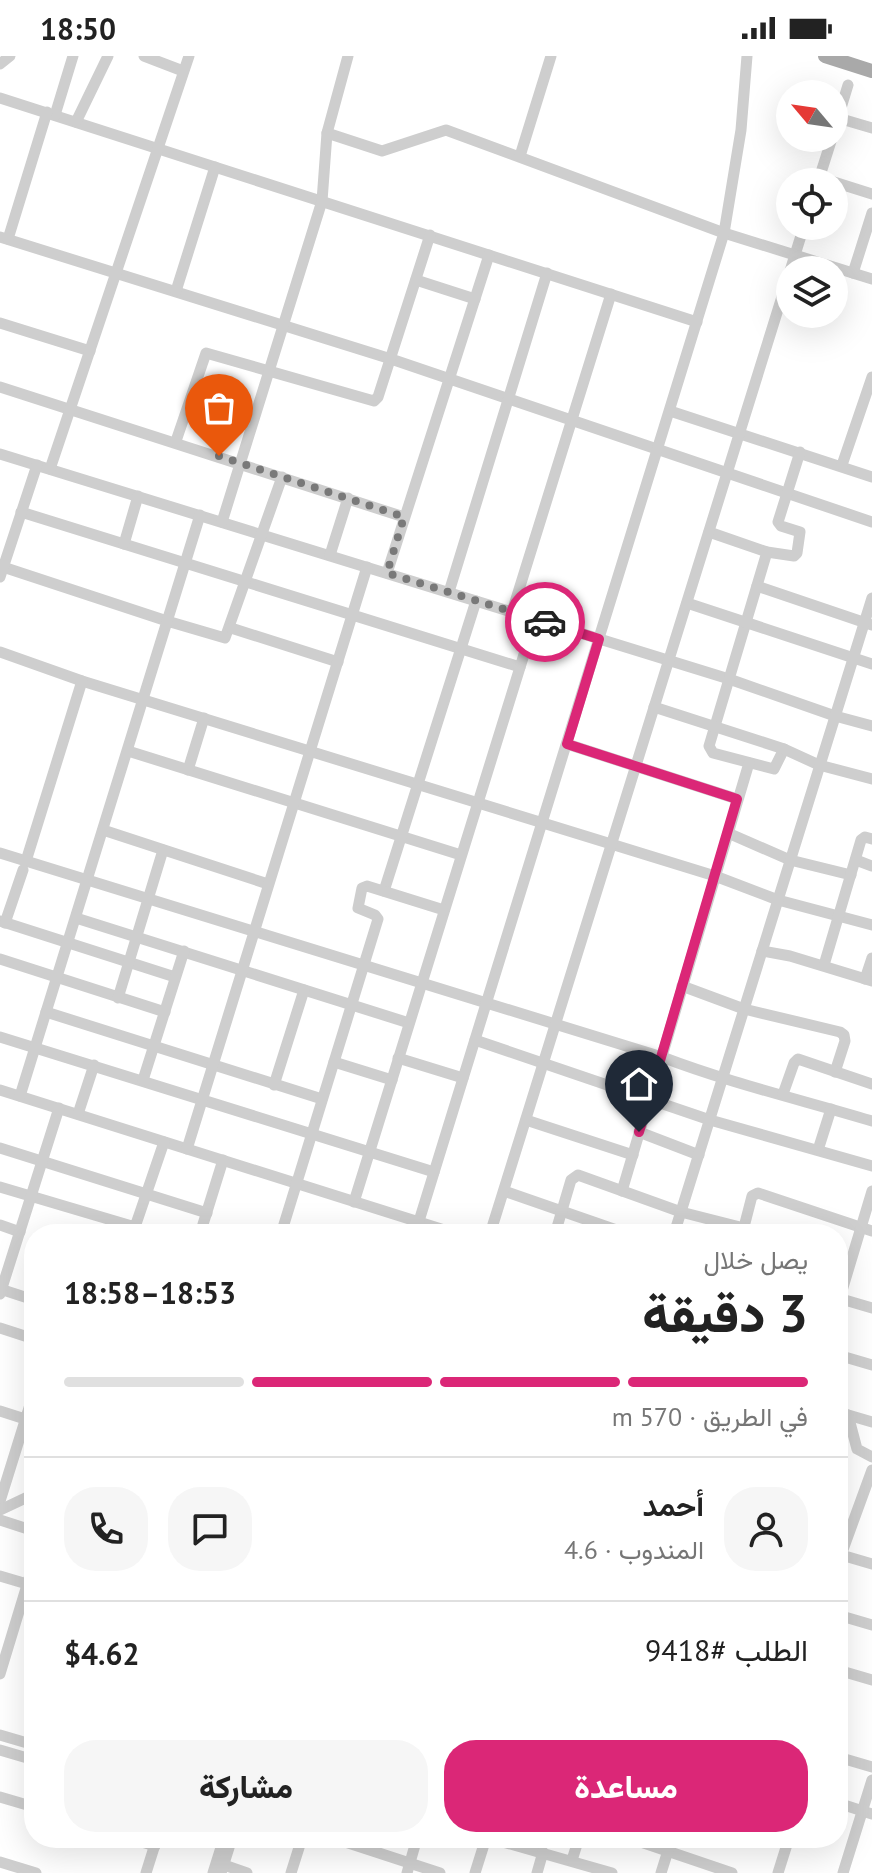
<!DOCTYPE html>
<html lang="ar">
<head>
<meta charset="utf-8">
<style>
	body { margin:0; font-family:"PT Sans",Vazirmatn,sans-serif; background:#f6f6f6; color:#222; direction:rtl; height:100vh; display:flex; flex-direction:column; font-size:30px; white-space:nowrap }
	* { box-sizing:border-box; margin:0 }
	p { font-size:26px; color:#767676 }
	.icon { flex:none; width:44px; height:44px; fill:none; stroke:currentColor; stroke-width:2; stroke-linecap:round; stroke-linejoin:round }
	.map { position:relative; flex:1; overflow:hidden; direction:ltr }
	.sheet { position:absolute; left:24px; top:1168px; width:824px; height:624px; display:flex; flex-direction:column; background:#fff; border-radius:32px; box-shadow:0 8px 32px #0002; direction:rtl }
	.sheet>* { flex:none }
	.needle { width:52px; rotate:299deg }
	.tools { position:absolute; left:776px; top:24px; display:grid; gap:16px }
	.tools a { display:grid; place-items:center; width:72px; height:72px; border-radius:50%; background:#fff; box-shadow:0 8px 32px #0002; font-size:40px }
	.pin { position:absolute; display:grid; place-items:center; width:68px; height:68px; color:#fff; margin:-82px -34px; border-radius:50% 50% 50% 0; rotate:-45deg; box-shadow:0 0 8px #0007 }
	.pin .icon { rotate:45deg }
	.courier { position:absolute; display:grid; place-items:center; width:80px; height:80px; margin:-40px; border:6px solid #db2777; border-radius:50%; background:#fff; color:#222; box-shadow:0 2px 10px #0007 }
	.head em { font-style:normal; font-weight:800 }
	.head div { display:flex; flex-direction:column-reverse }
	.head { display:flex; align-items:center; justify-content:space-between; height:136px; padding:0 40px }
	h1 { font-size:52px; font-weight:800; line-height:60px }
	.bar { display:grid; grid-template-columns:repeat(4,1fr); gap:12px 8px; align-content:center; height:96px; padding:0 40px }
	.bar i { height:10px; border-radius:6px; background:#e0e0e0 }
	.bar .active { background:#db2777 }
	.bar p { grid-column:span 4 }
	.line { display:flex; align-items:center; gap:20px; padding:0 40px; border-top:2px solid #e0e0e0 }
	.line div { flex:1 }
	.round { display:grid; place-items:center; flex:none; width:84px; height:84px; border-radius:32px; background:#f6f6f6 }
	.primary-button { display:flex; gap:16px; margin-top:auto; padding:16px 40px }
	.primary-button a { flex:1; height:92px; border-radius:32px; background:#db2777; color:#fff; font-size:32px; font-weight:800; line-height:92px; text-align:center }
	.primary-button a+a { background:#f6f6f6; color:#222 }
	.status { display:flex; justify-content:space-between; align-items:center; height:56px; padding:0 40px; background:#fff; direction:ltr }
	.status svg { height:22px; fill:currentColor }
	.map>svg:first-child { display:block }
</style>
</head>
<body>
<div class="status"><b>18:50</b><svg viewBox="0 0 49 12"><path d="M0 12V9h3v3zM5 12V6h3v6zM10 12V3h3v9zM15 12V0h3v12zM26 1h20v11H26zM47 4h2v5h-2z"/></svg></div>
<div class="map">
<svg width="872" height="1817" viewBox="0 0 872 1817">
	<rect width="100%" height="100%" fill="#fff"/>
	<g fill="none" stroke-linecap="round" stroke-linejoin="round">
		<g stroke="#cecece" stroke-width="11">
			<polyline points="144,0 183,15"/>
			<polyline points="0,8 10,0"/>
			<polyline points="0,42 697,266"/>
			<polyline points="55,59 73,0"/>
			<polyline points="838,62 872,72"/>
			<polyline points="76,66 108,0"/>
			<polyline points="834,75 848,29"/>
			<polyline points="327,77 382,95 446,74 724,177 872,223"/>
			<polyline points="520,100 551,0"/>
			<polyline points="818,126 832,82"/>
			<polyline points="834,126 872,138"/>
			<polyline points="0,181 391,303 872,466"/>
			<polyline points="8,183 47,56"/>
			<polyline points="853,217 872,157"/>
			<polyline points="416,224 475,243"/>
			<polyline points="176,235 215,111"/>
			<polyline points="0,267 90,295"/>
			<polyline points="0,331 404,461"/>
			<polyline points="670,355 872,421"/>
			<polyline points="176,385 206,297 374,345 378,341 430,179"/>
			<polyline points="0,398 729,623 835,660 872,670"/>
			<polyline points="842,409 872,321"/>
			<polyline points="50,413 189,0"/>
			<polyline points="21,456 520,611"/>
			<polyline points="222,466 322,145 327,77 348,0"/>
			<polyline points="709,476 767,496 794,500 797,497 800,476 781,470 778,466 800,396"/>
			<polyline points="124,488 138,440"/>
			<polyline points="767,496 709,690 713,697 774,713 784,693"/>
			<polyline points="330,499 348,442"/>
			<polyline points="3,511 167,565 225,582 282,421"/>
			<polyline points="387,517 489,199"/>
			<polyline points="0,521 37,409"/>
			<polyline points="757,530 872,569"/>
			<polyline points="449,536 547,217"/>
			<polyline points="687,547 872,608"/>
			<polyline points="512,556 611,238"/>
			<polyline points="231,572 338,606"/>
			<polyline points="0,596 82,625 715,820 778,844 872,869"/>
			<polyline points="654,651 784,693 819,709 872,723"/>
			<polyline points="567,688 737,743"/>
			<polyline points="128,695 461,799"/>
			<polyline points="188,714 204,662"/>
			<polyline points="103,774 268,828"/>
			<polyline points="728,777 790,804 851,819"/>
			<path d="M0 797 662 1001C730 1027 802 1044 872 1065"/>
			<polyline points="856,804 872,810"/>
			<polyline points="26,805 82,625"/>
			<polyline points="384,835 476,545"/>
			<polyline points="76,862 409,967"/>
			<polyline points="0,865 175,921"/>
			<polyline points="5,867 23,814"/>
			<polyline points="762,895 790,900 872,925"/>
			<polyline points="0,903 165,956"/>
			<polyline points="824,909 861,784 865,781 872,783"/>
			<polyline points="865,923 872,902"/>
			<polyline points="682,930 744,953 840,976 844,979 845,985 835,1016"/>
			<polyline points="118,942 163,794"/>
			<polyline points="46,956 322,1043"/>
			<polyline points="0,981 434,1116"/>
			<polyline points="475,984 710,1064 872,1110"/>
			<polyline points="398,1002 463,1022"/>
			<polyline points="334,1006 392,1024"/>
			<polyline points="143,1024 184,895"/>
			<polyline points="274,1029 304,934"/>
			<polyline points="0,1034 457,1178"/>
			<polyline points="783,1038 794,1007 798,1003 872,1028"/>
			<polyline points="20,1040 200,459"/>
			<polyline points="78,1058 94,1009"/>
			<polyline points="526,1064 633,1099"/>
			<polyline points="639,1076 699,1099"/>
			<polyline points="0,1092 207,1157"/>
			<polyline points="187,1093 367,511"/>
			<polyline points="818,1094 831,1053"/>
			<polyline points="0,1131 135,1171 164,1086"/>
			<polyline points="504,1135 628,1178"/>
			<polyline points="622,1135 749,707"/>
			<polyline points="354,1146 535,563"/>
			<polyline points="0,1169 20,1176"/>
			<polyline points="744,1171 752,1140 758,1137 872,1175"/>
			<polyline points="200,1178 223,1104"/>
			<polyline points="281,1178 378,863 375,859 358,852 362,832 367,830 444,854"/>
			<polyline points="415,1178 724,177 741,74 747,0"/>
			<polyline points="490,1178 804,170"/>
			<polyline points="555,1178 571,1124 578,1119 681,1156 767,1178"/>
			<polyline points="674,1178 872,542"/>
			<polyline points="0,1233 34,1244"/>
			<polyline points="0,1238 59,1052"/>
			<polyline points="838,1242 872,1252"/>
			<polyline points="838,1248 872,1135"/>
			<polyline points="0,1272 34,1283"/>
			<polyline points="838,1299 872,1309"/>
			<polyline points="0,1355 25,1363"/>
			<polyline points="838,1356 872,1366"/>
			<polyline points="848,1359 857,1393 872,1401"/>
			<polyline points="0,1445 34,1336"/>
			<polyline points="0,1454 34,1438"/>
			<polyline points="0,1464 34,1475"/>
			<polyline points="838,1498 872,1508"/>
			<polyline points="841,1499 872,1414"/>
			<polyline points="0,1520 27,1528"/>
			<polyline points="838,1559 872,1569"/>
			<polyline points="838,1614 872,1624"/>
			<polyline points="0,1618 34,1506"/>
			<polyline points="0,1679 34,1689"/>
			<polyline points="0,1694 34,1704"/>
			<polyline points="838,1701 872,1711"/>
			<polyline points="0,1741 34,1751"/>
			<polyline points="838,1747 872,1758"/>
			<polyline points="129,1782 155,1790"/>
			<polyline points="333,1782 440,1817"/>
			<polyline points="489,1782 612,1817"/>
			<polyline points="629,1782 732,1817"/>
			<polyline points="572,1804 579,1782"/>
			<polyline points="0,1806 36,1817"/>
			<polyline points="224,1809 247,1817"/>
			<polyline points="146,1817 157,1782"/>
			<polyline points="213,1817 224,1782"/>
			<polyline points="221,1817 232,1782"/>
			<polyline points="291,1817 302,1782"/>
			<polyline points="407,1817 417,1782"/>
			<polyline points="475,1817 486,1782"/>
			<polyline points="537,1817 543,1796"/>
			<polyline points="661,1817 672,1782"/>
			<polyline points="778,1817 789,1782"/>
			<polyline points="843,1817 872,1724"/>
		</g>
		<polyline stroke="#a9a9a9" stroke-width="14" points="825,0 872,15"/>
	</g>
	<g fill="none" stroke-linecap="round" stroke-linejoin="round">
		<polyline stroke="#797979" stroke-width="8" stroke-dasharray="0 14.4" points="219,400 404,461 387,517 545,566"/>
		<polyline stroke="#db2777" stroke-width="10" points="545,566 599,583 567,688 737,743 639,1076"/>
	</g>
</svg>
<div class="tools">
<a><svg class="needle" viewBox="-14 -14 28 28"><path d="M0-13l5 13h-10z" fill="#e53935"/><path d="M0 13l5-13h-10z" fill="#767676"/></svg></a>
<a><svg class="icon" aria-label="locate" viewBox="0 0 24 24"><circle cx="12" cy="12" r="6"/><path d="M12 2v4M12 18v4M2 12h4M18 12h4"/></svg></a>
<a><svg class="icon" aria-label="layers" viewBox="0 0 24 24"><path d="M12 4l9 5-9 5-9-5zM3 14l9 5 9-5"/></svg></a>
</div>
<div class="pin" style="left:219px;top:400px;background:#ea580c"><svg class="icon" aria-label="bag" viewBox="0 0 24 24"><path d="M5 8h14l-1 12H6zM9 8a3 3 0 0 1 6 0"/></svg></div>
<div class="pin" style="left:639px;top:1076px;background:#1f2937"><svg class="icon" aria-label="home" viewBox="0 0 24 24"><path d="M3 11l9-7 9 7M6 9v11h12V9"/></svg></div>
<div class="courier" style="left:545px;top:566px"><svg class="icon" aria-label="car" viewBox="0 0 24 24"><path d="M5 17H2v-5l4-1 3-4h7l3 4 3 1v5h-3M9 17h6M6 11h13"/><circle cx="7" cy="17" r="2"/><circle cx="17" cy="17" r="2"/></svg></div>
<section class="sheet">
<div class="head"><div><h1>3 دقيقة</h1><p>يصل خلال</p></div><em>18:53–18:58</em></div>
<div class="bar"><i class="active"></i><i class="active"></i><i class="active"></i><i></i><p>في الطريق · 570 m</p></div>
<div class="line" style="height:144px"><a class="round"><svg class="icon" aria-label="person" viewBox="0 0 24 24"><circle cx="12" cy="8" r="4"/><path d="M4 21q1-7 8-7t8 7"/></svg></a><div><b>أحمد</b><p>المندوب · 4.6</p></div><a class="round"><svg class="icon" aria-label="chat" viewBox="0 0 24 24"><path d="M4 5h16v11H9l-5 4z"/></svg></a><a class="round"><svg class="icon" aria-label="phone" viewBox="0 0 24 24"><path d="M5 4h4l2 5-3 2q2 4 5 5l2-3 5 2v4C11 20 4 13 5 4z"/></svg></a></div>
<div class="line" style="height:104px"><div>الطلب #9418</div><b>$4.62</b></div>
<div class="primary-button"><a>مساعدة</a><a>مشاركة</a></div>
</section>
</div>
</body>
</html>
